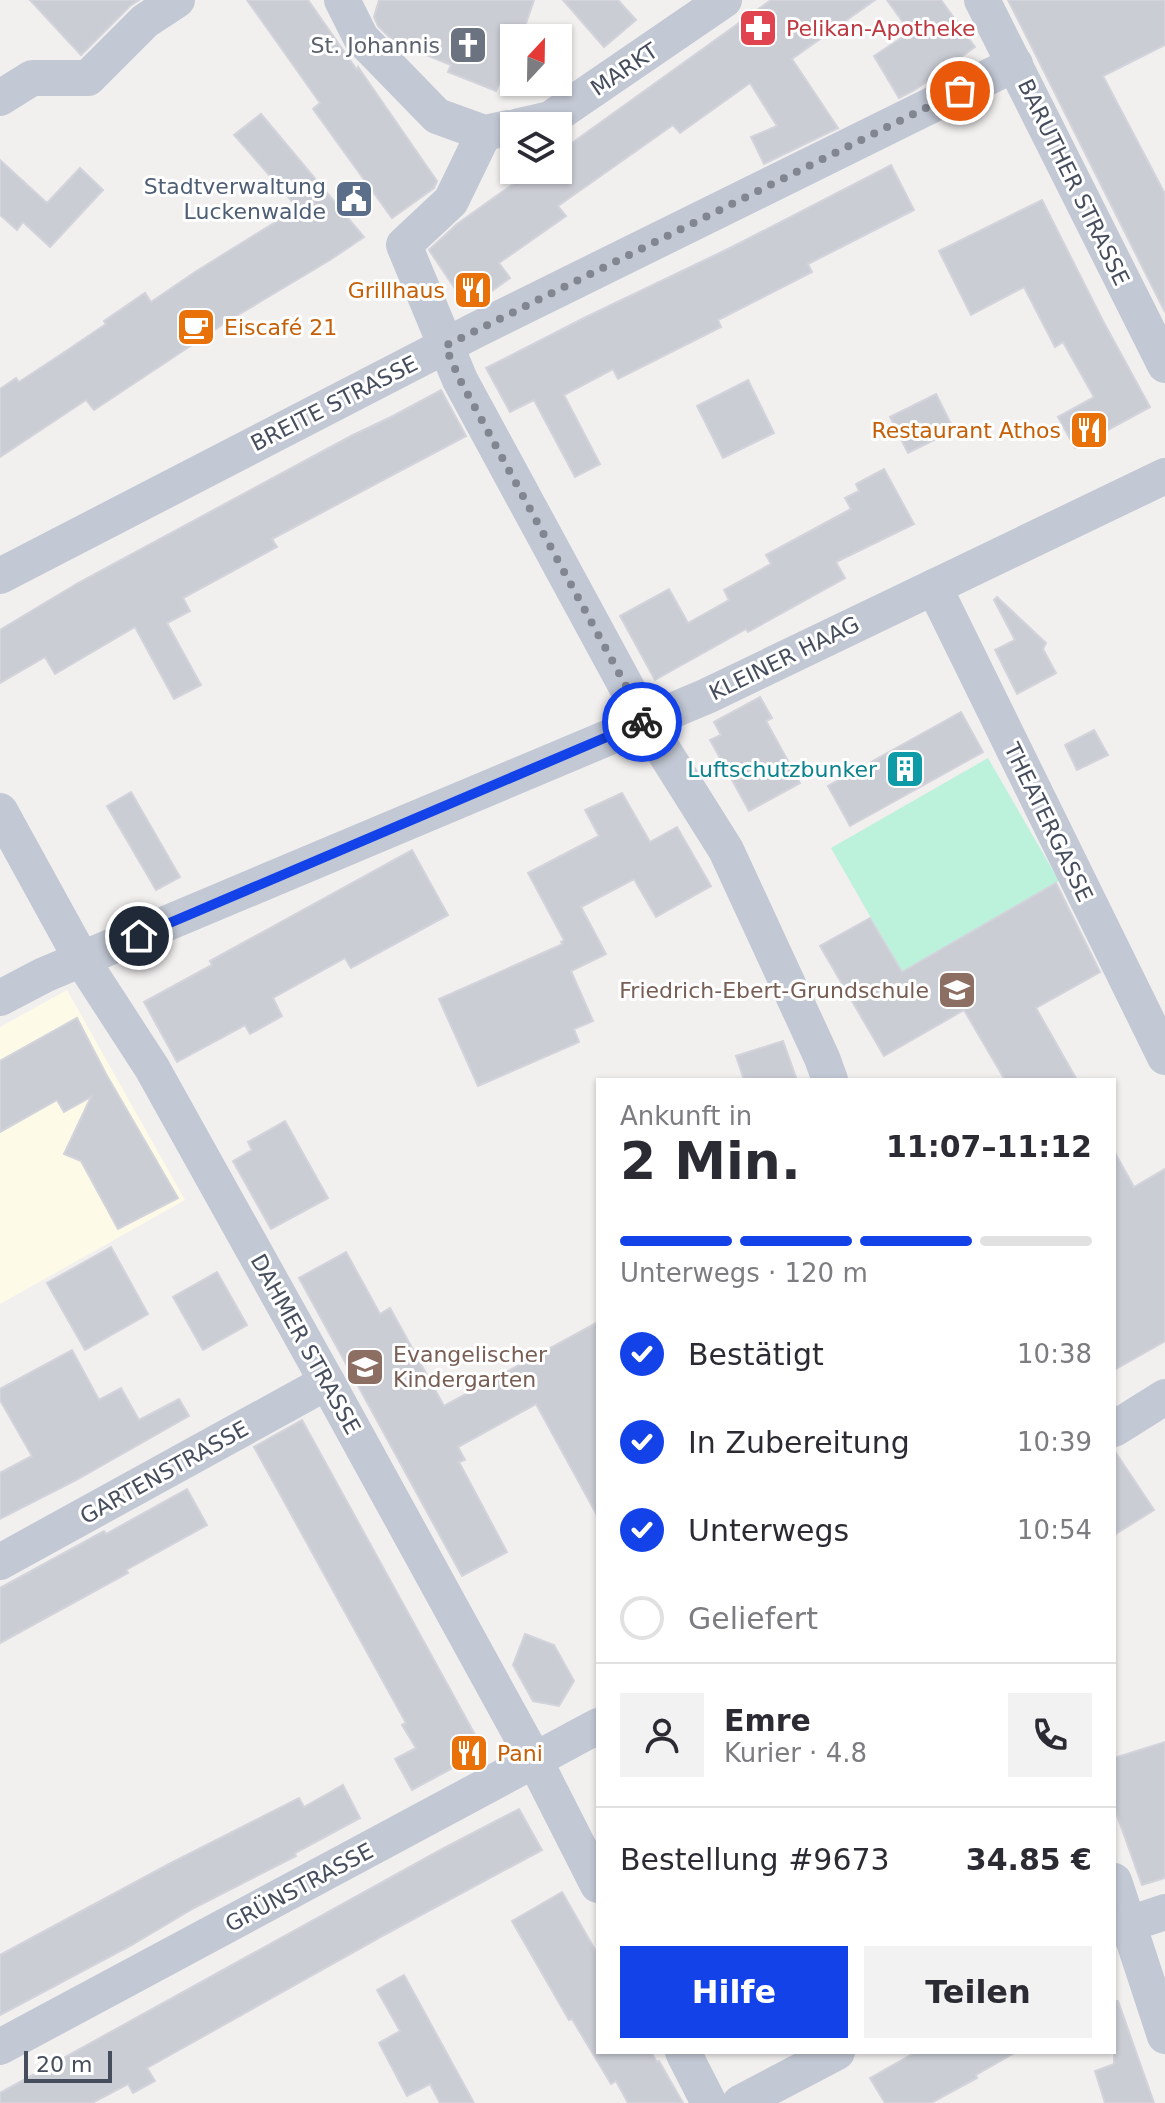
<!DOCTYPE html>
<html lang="de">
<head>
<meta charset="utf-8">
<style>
	body { margin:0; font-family:"DejaVu Sans",sans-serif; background:#f2f2f3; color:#2b2b33; height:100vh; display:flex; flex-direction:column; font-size:30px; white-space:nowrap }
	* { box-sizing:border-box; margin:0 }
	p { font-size:26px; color:#7c7c81 }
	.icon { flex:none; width:44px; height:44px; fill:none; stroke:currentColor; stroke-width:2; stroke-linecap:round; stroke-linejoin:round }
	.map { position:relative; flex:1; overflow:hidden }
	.side { position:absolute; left:596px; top:1078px; width:520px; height:976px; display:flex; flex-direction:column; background:#fff; border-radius:0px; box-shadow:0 2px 6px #0004 }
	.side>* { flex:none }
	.needle { width:52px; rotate:22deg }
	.buttons { position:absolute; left:500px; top:24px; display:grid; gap:16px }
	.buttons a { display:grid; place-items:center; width:72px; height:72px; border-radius:0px; background:#fff; box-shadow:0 2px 6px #0004; font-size:40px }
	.scale { position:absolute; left:24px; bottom:20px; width:88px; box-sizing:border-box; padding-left:8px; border:4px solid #464d5d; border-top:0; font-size:22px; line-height:28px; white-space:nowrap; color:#464d5d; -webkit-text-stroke:6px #fff; paint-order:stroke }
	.pin { position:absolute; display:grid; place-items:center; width:68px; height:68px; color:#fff; margin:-34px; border:4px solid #fff; border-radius:50%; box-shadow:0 2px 8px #0007 }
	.courier { position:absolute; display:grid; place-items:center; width:80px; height:80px; margin:-40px; border:6px solid #1242e8; border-radius:50%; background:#fff; color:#222; box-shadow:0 2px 10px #0007 }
	.head em { font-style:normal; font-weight:800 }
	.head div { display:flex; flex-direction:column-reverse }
	.head { display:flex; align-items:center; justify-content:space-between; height:136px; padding:0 24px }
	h1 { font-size:52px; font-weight:800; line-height:60px }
	.bar { display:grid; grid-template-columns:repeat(4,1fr); gap:12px 8px; align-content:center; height:96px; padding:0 24px }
	.bar i { height:10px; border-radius:6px; background:#e1e1e2 }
	.bar .current { background:#1242e8 }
	.bar p { grid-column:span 4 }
	.line { display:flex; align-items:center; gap:20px; padding:0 24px; border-top:2px solid #e1e1e2 }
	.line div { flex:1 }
	.round { display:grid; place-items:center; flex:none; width:84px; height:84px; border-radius:0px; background:#f2f2f3 }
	ol { padding:0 24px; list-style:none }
	li { display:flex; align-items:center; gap:24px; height:88px }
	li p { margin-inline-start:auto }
	li .icon { padding:8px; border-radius:50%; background:#1242e8; color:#fff; stroke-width:4 }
	li:last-child { color:#7c7c81 }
	li i { width:44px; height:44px; border:4px solid #e1e1e2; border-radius:50% }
	.action { display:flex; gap:16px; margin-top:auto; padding:16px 24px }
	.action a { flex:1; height:92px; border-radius:0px; background:#1242e8; color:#fff; font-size:32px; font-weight:800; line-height:92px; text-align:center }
	.action a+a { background:#f2f2f3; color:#2b2b33 }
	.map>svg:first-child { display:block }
</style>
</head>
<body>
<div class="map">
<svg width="1165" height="2103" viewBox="0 0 1165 2103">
	<rect width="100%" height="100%" fill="#f2efef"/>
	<polygon fill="#fdfbe8" points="67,990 185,1200 0,1304 0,1027"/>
	<polygon fill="#bcf1dc" points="988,758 1059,881 902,972 831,848"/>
	<g fill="#cbcdd5" stroke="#d3d3db" stroke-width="2">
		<polygon points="30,0 139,0 130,6 81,55"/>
		<polygon points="247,0 308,0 357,70 358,67 437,181 434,188 392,218 313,109 320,103"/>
		<polygon points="379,0 534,0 521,38 514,38 514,56 508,72 505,70 496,91 448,72 451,65 394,42 378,26 374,17"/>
		<polygon points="563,0 618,0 636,20 604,47"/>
		<polygon points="771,0 875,0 792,59 838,128 764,164 751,137 777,126 750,83 680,133 673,125 558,206 566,216 499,263 510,278 468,308 429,250 457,224 533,170 558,170 558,153"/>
		<polygon points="887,0 941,0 975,47 915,90 899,98 874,56 910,32"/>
		<polygon points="1008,0 1165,0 1165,45 1103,76 1165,194 1165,312"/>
		<polygon points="261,114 364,237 330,260 228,321 94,410 86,400 0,457 0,389 16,378 19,382 57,357 106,324 104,321 145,293 151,302 195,272 298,208 234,135"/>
		<polygon points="0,160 47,203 80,168 103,190 50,247 23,222 17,230 0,215"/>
		<polygon points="891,165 914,210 808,264 812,272 718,320 721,327 618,379 613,369 564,395 600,464 575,477 534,400 510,412 486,368 586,317 732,247"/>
		<polygon points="1042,200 1103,321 1150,407 1075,448 1058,417 1094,397 1063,342 1055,347 1024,287 971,315 939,251"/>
		<polygon points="748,380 774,433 723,458 697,406"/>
		<polygon points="441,390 466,436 272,539 277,547 183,598 190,611 167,623 201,685 174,699 135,627 55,674 45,657 0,683 0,630 78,583 351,436 393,416"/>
		<polygon points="936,394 954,430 908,453 890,417"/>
		<polygon points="884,469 914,524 836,562 845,578 748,632 746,629 655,680 620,616 669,589 688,623 729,600 724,590 771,564 766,555 851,509 845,498 859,491 856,484"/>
		<polygon points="997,597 1046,643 1043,649 1056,673 1017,694 995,650 1015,640 994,600"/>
		<polygon points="760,697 772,718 766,721 800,783 749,811 710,740 721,735 714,722"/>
		<polygon points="961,712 983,752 850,826 828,786"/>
		<polygon points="1094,730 1108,755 1077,770 1065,745"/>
		<polygon points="131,792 180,877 156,890 107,806"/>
		<polygon points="622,793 650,842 677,827 711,886 656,917 634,879 581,907 606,954 571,971 593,1021 574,1029 579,1042 478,1086 439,999 563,944 561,942 564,940 528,873 599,836 585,810"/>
		<polygon points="412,850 448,915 351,968 345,958 273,998 282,1016 250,1034 245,1025 177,1062 144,1002 212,965 210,961"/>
		<polygon points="1056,883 1100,972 1036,1008 1077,1080 1005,1080 964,1010 884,1056 820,946 870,918 902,972"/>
		<polygon points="77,1018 106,1074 178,1198 118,1229 81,1161 64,1154 91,1097 64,1112 57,1100 0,1132 0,1061"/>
		<polygon points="783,1041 797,1080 744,1080 736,1056"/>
		<polygon points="285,1121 328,1198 271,1229 233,1161 252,1150 248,1142"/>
		<polygon points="1114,1151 1134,1187 1165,1169 1165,1341 1114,1370"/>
		<polygon points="111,1247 148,1314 85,1350 47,1283"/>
		<polygon points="346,1252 380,1314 390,1308 444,1406 598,1322 598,1517 536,1404 458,1447 465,1460 459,1462 507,1552 462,1576 299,1278"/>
		<polygon points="217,1272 247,1325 203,1350 173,1297"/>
		<polygon points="72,1350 99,1400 121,1388 139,1420 179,1399 189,1416 76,1480 0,1519 0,1473 32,1456 0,1400 0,1389"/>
		<polygon points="302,1420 484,1751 412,1790 395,1759 416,1748 402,1725 406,1723 254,1447"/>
		<polygon points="1114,1450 1154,1510 1114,1535"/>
		<polygon points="187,1489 207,1525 126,1570 128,1573 0,1643 0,1588 104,1531 106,1534"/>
		<polygon points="525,1634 554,1645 574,1681 559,1706 533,1701 513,1665"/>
		<polygon points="1165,1742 1165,1878 1142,1885 1114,1807 1114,1758"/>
		<polygon points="343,1785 360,1818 295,1853 296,1856 194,1908 132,1945 0,2015 0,1955 169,1864 299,1798 304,1807"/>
		<polygon points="519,1809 542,1850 384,1935 147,2068 155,2081 133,2093 128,2084 92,2103 0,2103 0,2093 444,1848"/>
		<polygon points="562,1892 598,1955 598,2052 651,2052 657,2062 659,2061 683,2103 628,2103 616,2081 611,2084 572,2019 569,2020 512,1921"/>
		<polygon points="404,1975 474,2103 440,2103 430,2084 407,2096 379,2043 400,2031 377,1990"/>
		<polygon points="1114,2001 1118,2001 1154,2103 1105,2103 1095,2071 1114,2064"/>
		<polygon points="916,2052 1016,2052 976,2075 977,2078 931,2103 885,2103 870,2078"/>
	</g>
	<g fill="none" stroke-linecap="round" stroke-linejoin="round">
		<g stroke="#c2c8d4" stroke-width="36">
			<polyline points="342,0 361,38 437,116 484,133 508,128"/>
			<polyline points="982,0 1165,365"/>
			<polyline points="0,98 32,78 88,78 145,21 177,0"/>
			<polyline points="519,126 550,119 724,0"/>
			<polyline points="484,133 451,201 404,245 460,380 645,721 726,850 822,1058 830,1080"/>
			<polyline points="0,576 476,330 1015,64"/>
			<polyline points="934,587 1165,1057"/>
			<polyline points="0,811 82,960 152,1068 327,1382 535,1761 598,1885"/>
			<polyline points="0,998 44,975 707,696 1165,476"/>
			<polyline points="1114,1429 1165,1397"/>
			<polyline points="0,1562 327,1382"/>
			<polyline points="1114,1881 1165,2036"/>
			<polyline points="1114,1929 1165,1912"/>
			<polyline points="0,2047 598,1726"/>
			<polyline points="683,2052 709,2103"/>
			<polyline points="740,2103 837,2052"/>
		</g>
	</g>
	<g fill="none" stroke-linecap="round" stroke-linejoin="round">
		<polyline stroke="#828690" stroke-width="8" stroke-dasharray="0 14.4" points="642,722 645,721 460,380 445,346 960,91"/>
		<polyline stroke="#1242e8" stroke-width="10" points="139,936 642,722"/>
	</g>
	<defs>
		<symbol id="pharmacy-square" viewBox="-11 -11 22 22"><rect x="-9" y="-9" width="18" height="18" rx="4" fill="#e0444e" stroke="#fff"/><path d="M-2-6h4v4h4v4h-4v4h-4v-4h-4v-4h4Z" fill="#fff"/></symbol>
		<symbol id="church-square" viewBox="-11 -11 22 22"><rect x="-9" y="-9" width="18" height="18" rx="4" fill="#6b7280" stroke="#fff"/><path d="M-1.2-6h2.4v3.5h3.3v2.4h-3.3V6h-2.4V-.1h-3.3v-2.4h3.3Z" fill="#fff"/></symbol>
		<symbol id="civic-square" viewBox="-11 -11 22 22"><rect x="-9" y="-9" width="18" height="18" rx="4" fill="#5c6f8a" stroke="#fff"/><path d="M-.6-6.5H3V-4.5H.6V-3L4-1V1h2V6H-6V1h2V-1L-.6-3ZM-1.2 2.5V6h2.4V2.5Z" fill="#fff"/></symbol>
		<symbol id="restaurant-square" viewBox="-11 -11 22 22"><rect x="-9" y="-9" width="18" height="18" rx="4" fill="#e8710a" stroke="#fff"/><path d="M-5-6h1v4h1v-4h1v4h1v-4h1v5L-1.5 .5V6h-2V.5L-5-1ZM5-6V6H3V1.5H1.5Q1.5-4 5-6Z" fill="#fff"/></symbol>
		<symbol id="cafe-square" viewBox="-11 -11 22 22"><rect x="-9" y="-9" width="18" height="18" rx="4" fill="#e8710a" stroke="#fff"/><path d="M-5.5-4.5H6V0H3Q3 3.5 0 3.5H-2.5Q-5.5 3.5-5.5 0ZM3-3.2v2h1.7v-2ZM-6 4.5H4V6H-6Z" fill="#fff"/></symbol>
		<symbol id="building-square" viewBox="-11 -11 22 22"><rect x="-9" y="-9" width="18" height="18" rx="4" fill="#0f9aa8" stroke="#fff"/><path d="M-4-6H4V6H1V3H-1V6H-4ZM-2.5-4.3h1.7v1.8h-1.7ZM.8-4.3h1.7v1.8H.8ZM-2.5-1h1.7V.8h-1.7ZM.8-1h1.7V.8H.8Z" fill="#fff"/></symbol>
		<symbol id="school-square" viewBox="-11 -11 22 22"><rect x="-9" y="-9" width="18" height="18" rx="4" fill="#8d6e63" stroke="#fff"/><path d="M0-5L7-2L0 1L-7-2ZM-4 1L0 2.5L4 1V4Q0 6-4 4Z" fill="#fff"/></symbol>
	</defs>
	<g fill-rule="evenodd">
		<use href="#pharmacy-square" x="736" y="6" width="44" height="44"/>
		<use href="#church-square" x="446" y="23" width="44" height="44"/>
		<use href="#civic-square" x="332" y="177" width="44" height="44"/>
		<use href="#restaurant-square" x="451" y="268" width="44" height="44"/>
		<use href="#cafe-square" x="174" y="305" width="44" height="44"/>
		<use href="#restaurant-square" x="1067" y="408" width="44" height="44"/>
		<use href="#building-square" x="883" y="747" width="44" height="44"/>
		<use href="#school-square" x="935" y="968" width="44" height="44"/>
		<use href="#school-square" x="343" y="1345" width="44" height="44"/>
		<use href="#restaurant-square" x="447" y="1731" width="44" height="44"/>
	</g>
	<g text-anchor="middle" stroke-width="6" stroke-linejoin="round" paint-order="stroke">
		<g font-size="22" fill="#be3a42" stroke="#fff" text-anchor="start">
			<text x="786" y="36">Pelikan-Apotheke</text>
		</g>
		<g font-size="22" fill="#5b616d" stroke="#fff" text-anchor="end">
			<text x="440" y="53">St. Johannis</text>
		</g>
		<g font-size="22" fill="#464d5d" stroke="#fff">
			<text transform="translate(624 69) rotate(-34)" y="8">MARKT</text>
			<text transform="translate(1074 182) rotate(64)" y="8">BARUTHER STRASSE</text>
			<text transform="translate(334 403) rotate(-27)" y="8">BREITE STRASSE</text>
			<text transform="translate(784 658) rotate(-26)" y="8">KLEINER HAAG</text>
			<text transform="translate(1049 822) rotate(64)" y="8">THEATERGASSE</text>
			<text transform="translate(306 1344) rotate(61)" y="8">DAHMER STRASSE</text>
			<text transform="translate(164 1472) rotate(-29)" y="8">GARTENSTRASSE</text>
			<text transform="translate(299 1887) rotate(-28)" y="8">GRÜNSTRASSE</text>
		</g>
		<g font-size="22" fill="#4e5e75" stroke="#fff" text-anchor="end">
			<text x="326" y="194">Stadtverwaltung<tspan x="326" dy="25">Luckenwalde</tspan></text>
		</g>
		<g font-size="22" fill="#c56008" stroke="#fff" text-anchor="end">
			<text x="445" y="298">Grillhaus</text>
			<text x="224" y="335" text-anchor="start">Eiscafé 21</text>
			<text x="1061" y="438">Restaurant Athos</text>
			<text x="497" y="1761" text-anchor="start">Pani</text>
		</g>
		<g font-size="22" fill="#0d838f" stroke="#fff" text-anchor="end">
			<text x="877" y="777">Luftschutzbunker</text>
		</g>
		<g font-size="22" fill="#785e54" stroke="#fff" text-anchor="end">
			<text x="929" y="998">Friedrich-Ebert-Grundschule</text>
			<text x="393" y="1362" text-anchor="start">Evangelischer<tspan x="393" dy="25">Kindergarten</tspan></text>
		</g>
	</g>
</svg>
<div class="buttons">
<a><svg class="needle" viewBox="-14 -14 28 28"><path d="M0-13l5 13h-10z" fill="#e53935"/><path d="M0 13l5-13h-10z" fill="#7c7c81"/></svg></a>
<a><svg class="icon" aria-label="layers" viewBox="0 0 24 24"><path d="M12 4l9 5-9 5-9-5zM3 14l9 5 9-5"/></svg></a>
</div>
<div class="scale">20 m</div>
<div class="pin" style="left:960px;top:91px;background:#ea580c"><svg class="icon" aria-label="bag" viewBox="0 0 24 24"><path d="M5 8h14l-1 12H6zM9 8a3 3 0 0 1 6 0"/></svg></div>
<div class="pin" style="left:139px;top:936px;background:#1f2937"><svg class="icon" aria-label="home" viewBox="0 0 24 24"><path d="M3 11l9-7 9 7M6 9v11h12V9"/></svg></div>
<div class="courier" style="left:642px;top:722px"><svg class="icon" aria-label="bike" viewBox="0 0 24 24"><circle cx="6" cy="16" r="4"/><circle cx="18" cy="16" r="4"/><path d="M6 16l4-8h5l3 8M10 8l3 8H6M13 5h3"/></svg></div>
<section class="side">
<div class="head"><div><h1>2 Min.</h1><p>Ankunft in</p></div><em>11:07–11:12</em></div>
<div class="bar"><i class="current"></i><i class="current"></i><i class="current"></i><i></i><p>Unterwegs · 120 m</p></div>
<ol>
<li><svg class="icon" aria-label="check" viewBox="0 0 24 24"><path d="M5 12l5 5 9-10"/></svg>Bestätigt<p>10:38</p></li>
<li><svg class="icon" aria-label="check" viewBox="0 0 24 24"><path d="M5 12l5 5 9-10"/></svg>In Zubereitung<p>10:39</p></li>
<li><svg class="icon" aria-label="check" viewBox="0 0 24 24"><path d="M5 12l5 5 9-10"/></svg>Unterwegs<p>10:54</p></li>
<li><i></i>Geliefert</li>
</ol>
<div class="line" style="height:144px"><a class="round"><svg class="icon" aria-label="person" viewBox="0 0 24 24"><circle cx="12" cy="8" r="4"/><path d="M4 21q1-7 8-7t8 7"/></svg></a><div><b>Emre</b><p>Kurier · 4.8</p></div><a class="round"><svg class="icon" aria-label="phone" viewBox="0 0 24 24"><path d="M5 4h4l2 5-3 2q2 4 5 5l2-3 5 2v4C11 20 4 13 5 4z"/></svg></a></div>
<div class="line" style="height:104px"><div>Bestellung #9673</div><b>34.85 €</b></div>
<div class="action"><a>Hilfe</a><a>Teilen</a></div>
</section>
</div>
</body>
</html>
